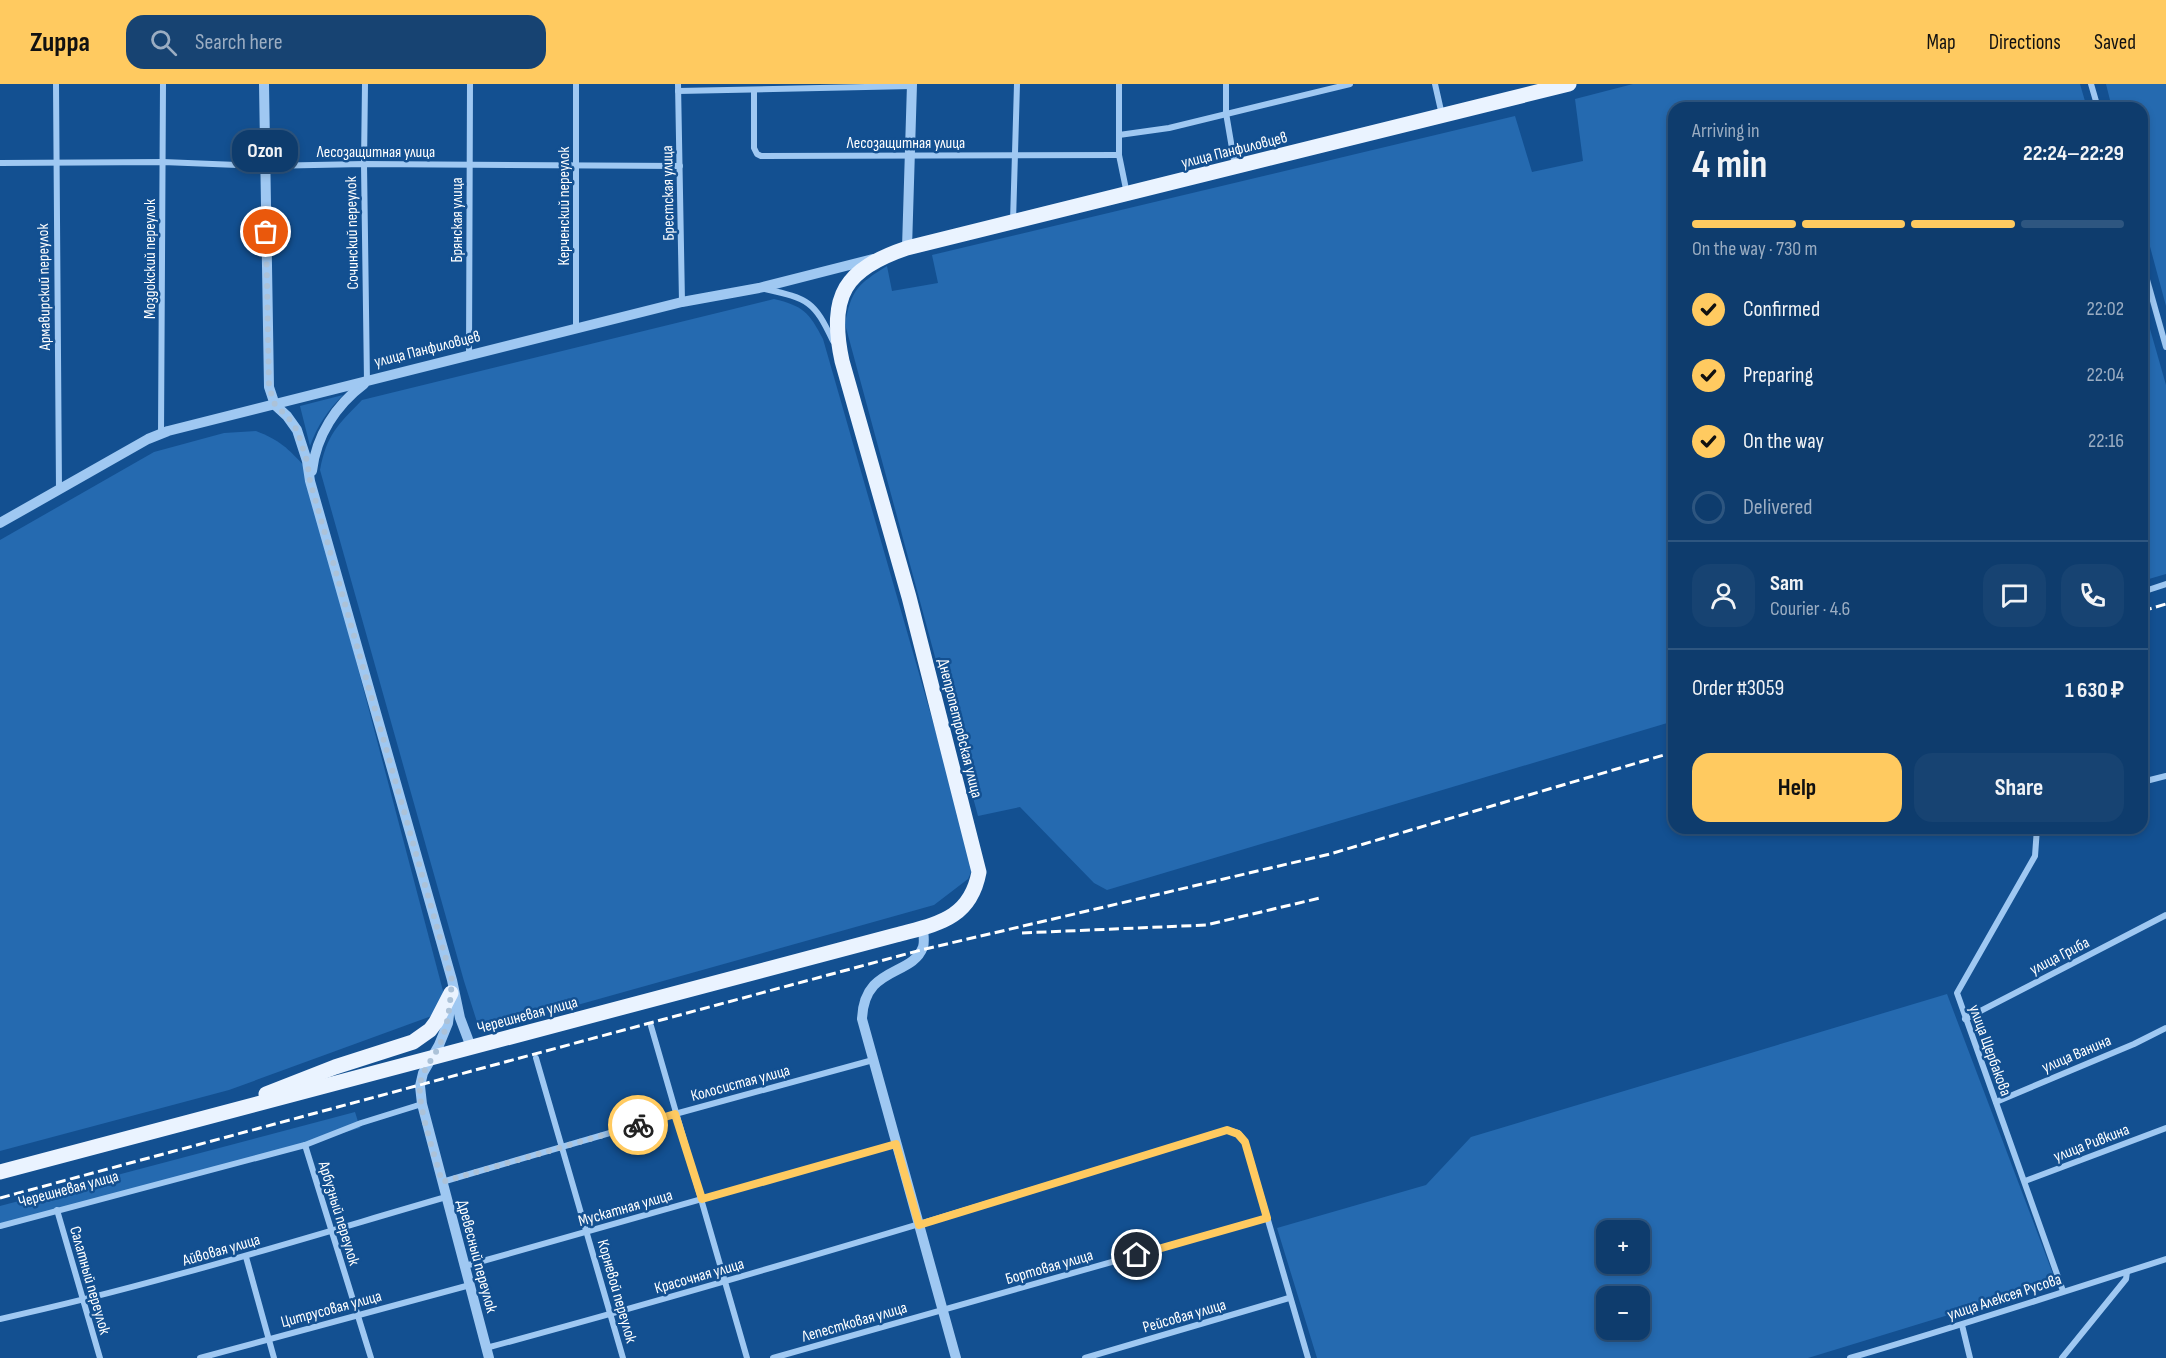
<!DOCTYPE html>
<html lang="en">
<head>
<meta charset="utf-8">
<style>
	body { margin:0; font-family:"Sofia Sans Condensed",sans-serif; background:#174372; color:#f1f3f6; height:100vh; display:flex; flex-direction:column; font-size:22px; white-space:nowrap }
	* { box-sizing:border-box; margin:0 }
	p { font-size:20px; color:#9badc2 }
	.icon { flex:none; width:33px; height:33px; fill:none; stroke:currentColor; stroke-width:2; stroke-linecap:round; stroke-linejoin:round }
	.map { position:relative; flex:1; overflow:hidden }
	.details { position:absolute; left:1668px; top:18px; width:480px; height:732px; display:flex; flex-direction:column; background:#0e3c6d; border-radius:18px; box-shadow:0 3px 9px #0003,0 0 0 2px #2e5680 }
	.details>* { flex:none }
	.fabs { position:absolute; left:1596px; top:1136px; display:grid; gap:12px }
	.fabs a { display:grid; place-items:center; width:54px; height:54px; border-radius:12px; background:#0e3c6d; box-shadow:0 3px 9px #0003,0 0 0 2px #2e5680; font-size:30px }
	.pin { position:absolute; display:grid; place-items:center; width:51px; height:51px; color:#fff; margin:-26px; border:3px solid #fff; border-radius:50%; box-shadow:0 2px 6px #0007 }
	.courier { position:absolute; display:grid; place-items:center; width:60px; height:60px; margin:-30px; border:4px solid #ffca60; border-radius:50%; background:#fff; color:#222; box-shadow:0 2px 8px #0007 }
	.bubble { position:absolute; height:42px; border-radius:18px; background:#0e3c6d; box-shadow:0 3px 9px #0003,0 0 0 2px #2e5680; font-size:20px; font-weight:700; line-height:42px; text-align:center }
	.overview em { font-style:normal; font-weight:700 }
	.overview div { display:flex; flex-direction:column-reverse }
	.overview { display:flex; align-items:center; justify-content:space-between; height:102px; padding:0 24px }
	h1 { font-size:39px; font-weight:700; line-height:45px }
	.bar { display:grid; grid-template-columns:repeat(4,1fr); gap:9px 6px; align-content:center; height:72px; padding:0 24px }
	.bar i { height:8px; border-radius:4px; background:#2e5680 }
	.bar .active { background:#ffca60 }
	.bar p { grid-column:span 4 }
	.line { display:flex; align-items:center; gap:15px; padding:0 24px; border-top:2px solid #2e5680 }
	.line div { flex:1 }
	.round { display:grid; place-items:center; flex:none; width:63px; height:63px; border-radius:18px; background:#174372 }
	ol { padding:0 24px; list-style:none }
	li { display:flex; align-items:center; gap:18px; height:66px }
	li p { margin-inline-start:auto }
	li .icon { padding:6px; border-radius:50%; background:#ffca60; color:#111; stroke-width:4 }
	li:last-child { color:#9badc2 }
	li i { width:33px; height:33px; border:3px solid #2e5680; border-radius:50% }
	.primary-button { display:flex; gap:12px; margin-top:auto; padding:12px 24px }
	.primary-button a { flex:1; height:69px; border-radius:18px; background:#ffca60; color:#111; font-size:24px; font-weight:700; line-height:69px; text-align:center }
	.primary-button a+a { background:#174372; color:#f1f3f6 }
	header { display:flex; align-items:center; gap:36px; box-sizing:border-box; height:84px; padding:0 30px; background:#ffca60; color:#111 }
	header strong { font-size:28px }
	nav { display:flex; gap:33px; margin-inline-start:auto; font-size:21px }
	.search { width:420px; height:54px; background:#174372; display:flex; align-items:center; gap:15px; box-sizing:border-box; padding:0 21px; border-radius:18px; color:#9badc2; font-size:22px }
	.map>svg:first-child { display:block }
</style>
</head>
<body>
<header>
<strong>Zuppa</strong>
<div class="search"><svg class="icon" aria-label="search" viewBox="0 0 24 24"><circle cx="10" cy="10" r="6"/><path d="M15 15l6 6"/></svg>Search here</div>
<nav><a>Map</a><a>Directions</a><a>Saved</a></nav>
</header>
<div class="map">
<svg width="2166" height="1274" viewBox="0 0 2166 1274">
	<rect width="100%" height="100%" fill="#135091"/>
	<g fill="#256ab0" fill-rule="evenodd">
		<path d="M1633 0H2080L2087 24H1674V637L1107 806 1094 799 1020 723 978 732 845 240C851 206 858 200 887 182L892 207 938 199 932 171 1515 32 1532 88 1583 77 1575 15Z"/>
		<polygon points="2106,0 2166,0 2166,222 2142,133 2142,24 2112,24"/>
		<path d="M774 215C803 222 809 228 823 255L974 781 968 795 934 821 488 946 477 938 464 897 320 386C327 350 337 342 362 316Z"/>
		<polygon points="2142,217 2166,301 2166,490 2142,497"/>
		<path d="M343 311C328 326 317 342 310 362L300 322Z"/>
		<path d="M256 347C279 356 288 364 305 383L448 926 229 1006 0 1067V456L154 368 224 349Z"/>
		<path d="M1947 910 2056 1198 1808 1274H1317L1277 1144 1426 1101 1471 1053ZM1606 1146H1640V1179H1606ZM1606 1212H1640V1245H1606Z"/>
		<polygon points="355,1028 360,1044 0,1145 0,1122"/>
	</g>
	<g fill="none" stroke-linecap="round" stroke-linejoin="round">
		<g stroke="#9fc8f2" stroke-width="6">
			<polyline points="56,0 59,405"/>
			<polyline points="365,0 364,80 367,298"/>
			<polyline points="678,0 682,218"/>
			<polyline points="1119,0 1119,71 1127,110"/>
			<polyline points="1226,0 1226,29 1235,82"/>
			<polyline points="1435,0 1442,31"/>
			<polyline points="2091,0 2098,24"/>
			<polyline points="754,6 754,64 757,70 761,72 1119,71"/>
			<polyline points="678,7 912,2"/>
			<polyline points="1119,51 1169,44 1350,0"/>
			<polyline points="0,79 163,78 264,82 364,80 680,82"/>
			<polyline points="1013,138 1017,0"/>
			<polyline points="2142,178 2166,263"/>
			<path d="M765 205C809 215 814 217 833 257"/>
			<polyline points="576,244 576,0"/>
			<polyline points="469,272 470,0"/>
			<polyline points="161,350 163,0"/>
			<polyline points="2142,508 2166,500"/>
			<polyline points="2142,698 2166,692"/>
			<polyline points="2037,744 2035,772 1957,909 2063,1207"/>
			<polyline points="1965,935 2166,831"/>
			<polyline points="651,942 747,1274"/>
			<polyline points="536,974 623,1274"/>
			<polyline points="1996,1018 2134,960 2166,944"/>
			<polyline points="305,1061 371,1274"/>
			<polyline points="2025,1097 2166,1044"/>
			<polyline points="442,1098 675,1030 873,976"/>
			<polyline points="57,1126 100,1274"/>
			<polyline points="0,1142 305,1061 361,1039 422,1020"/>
			<polyline points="246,1173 274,1274"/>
			<polyline points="465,1182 896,1060"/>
			<path d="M0 1235C151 1202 298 1156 446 1113"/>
			<polyline points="1962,1241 1970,1274"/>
			<path d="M486 1264C735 1197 981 1122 1227 1046L1238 1049 1245 1057 1308 1274"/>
			<polyline points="200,1274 470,1201"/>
			<polyline points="773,1274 1267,1134"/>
			<polyline points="1085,1274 1289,1214"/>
			<path d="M1850 1274C1956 1243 2061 1209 2166 1175"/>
			<polyline points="2062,1274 2126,1195 2127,1188"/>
		</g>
		<g stroke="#9fc8f2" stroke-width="10">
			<polyline points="264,0 269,303 275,321 287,332 297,346 307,377 310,397 452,896 460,934 471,963"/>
			<polyline points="907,164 912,0"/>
			<path d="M312 387C316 352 336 321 364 300"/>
			<polyline points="0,439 148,355 168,347 682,218 759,204 873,175"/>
			<path d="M923 844C923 849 925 857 923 863 912 893 864 881 862 935L956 1274"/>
			<polyline points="451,915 448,939 439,961 423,989 420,1002 422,1020 489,1274"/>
		</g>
		<g stroke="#eaf3ff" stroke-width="15">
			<polyline points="266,1010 335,983 413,958 430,946 436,938 451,909"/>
			<path d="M0 1088 896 851C936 840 970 836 979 788L909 513 842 277C828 211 845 185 907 164L1569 0"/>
		</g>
		<g stroke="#fff" stroke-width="3" stroke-dasharray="10 4.5" stroke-linecap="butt">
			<polyline points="2142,527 2166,520"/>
			<polyline points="1022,849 1206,841 1320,814"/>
			<polyline points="0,1114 921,866 1330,770 1674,668"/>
		</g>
	</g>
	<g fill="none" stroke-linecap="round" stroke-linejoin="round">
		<path stroke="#acc2d8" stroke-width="6" stroke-dasharray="0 10.8" d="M266 148 269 303 275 321 287 332 297 346 307 377 310 397 452 896C450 919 449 939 440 960 434 974 421 987 420 1002 418 1025 436 1074 442 1098L638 1041"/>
		<polyline stroke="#ffca60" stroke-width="8" points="638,1041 675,1030 702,1115 896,1060 919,1141 1227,1046 1238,1050 1245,1058 1267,1134 1137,1171"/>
	</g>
	<g text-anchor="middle" stroke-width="5" stroke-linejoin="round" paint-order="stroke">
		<g font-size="16" fill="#fff" stroke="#135091">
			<text x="906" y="64">Лесозащитная улица</text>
			<text transform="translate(1234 65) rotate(-14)" y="6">улица Панфиловцев</text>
			<text x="376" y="73">Лесозащитная улица</text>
			<text transform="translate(667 109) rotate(-91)" y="6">Брестская улица</text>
			<text transform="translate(563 122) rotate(-90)" y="6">Керченский переулок</text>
			<text transform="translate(456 136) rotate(-90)" y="6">Брянская улица</text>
			<text transform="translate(351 149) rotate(-91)" y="6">Сочинский переулок</text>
			<text transform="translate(149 175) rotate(-90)" y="6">Моздокский переулок</text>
			<text transform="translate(43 203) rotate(-91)" y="6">Армавирский переулок</text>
			<text transform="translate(427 264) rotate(-14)" y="6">улица Панфиловцев</text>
			<text transform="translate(961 644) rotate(76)" y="6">Днепропетровская улица</text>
			<text transform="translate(2059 871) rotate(-27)" y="6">улица Гриба</text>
			<text transform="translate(527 930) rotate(-15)" y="6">Черешневая улица</text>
			<text transform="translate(1991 966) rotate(70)" y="6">улица Щербакова</text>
			<text transform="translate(2076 969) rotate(-23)" y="6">улица Ванина</text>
			<text transform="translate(740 998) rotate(-15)" y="6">Колосистая улица</text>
			<text transform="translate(2091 1058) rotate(-21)" y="6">улица Ривкина</text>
			<text transform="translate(68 1104) rotate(-15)" y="6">Черешневая улица</text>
			<text transform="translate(625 1123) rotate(-16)" y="6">Мускатная улица</text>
			<text transform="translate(340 1129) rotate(73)" y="6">Арбузный переулок</text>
			<text transform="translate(221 1165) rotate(-16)" y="6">Айвовая улица</text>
			<text transform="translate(478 1172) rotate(75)" y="6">Древесный переулок</text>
			<text transform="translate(1049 1182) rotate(-16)" y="6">Бортовая улица</text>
			<text transform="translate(699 1191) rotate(-16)" y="6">Красочная улица</text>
			<text transform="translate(91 1196) rotate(74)" y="6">Салатный переулок</text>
			<text transform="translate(618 1207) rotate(74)" y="6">Корневой переулок</text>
			<text transform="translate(2004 1212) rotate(-18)" y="6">улица Алексея Русова</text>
			<text transform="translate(331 1224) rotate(-15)" y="6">Цитрусовая улица</text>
			<text transform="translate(1184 1231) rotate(-16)" y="6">Рейсовая улица</text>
			<text transform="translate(854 1237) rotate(-16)" y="6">Лепестковая улица</text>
		</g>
	</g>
</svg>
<div class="fabs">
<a>+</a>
<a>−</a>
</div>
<div class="pin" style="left:266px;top:148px;background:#ea580c"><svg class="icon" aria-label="bag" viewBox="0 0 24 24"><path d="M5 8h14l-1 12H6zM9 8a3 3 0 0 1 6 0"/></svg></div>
<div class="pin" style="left:1137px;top:1171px;background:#1f2937"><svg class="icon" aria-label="home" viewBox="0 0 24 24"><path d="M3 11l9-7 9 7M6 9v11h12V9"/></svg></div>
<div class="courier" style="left:638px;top:1041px"><svg class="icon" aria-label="bike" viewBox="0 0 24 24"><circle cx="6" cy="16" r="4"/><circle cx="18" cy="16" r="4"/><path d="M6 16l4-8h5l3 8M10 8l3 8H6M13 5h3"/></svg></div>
<div class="bubble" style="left:232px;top:46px;width:66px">Ozon</div>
<section class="details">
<div class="overview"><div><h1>4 min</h1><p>Arriving in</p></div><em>22:24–22:29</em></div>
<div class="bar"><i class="active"></i><i class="active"></i><i class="active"></i><i></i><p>On the way · 730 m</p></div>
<ol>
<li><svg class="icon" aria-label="check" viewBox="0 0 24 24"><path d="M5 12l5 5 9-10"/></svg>Confirmed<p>22:02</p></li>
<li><svg class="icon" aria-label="check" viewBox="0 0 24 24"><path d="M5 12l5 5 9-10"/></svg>Preparing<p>22:04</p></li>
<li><svg class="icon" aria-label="check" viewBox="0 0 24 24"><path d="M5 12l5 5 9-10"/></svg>On the way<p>22:16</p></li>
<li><i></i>Delivered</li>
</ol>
<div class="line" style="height:108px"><a class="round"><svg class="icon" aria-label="person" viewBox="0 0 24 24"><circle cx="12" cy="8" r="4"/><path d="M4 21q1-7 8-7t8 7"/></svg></a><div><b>Sam</b><p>Courier · 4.6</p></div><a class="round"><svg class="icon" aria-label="chat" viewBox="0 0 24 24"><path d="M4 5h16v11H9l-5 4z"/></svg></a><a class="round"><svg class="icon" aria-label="phone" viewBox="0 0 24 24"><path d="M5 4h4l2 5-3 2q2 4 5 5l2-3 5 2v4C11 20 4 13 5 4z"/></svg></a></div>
<div class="line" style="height:78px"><div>Order #3059</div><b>1 630 ₽</b></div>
<div class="primary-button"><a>Help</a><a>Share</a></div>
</section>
</div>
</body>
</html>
